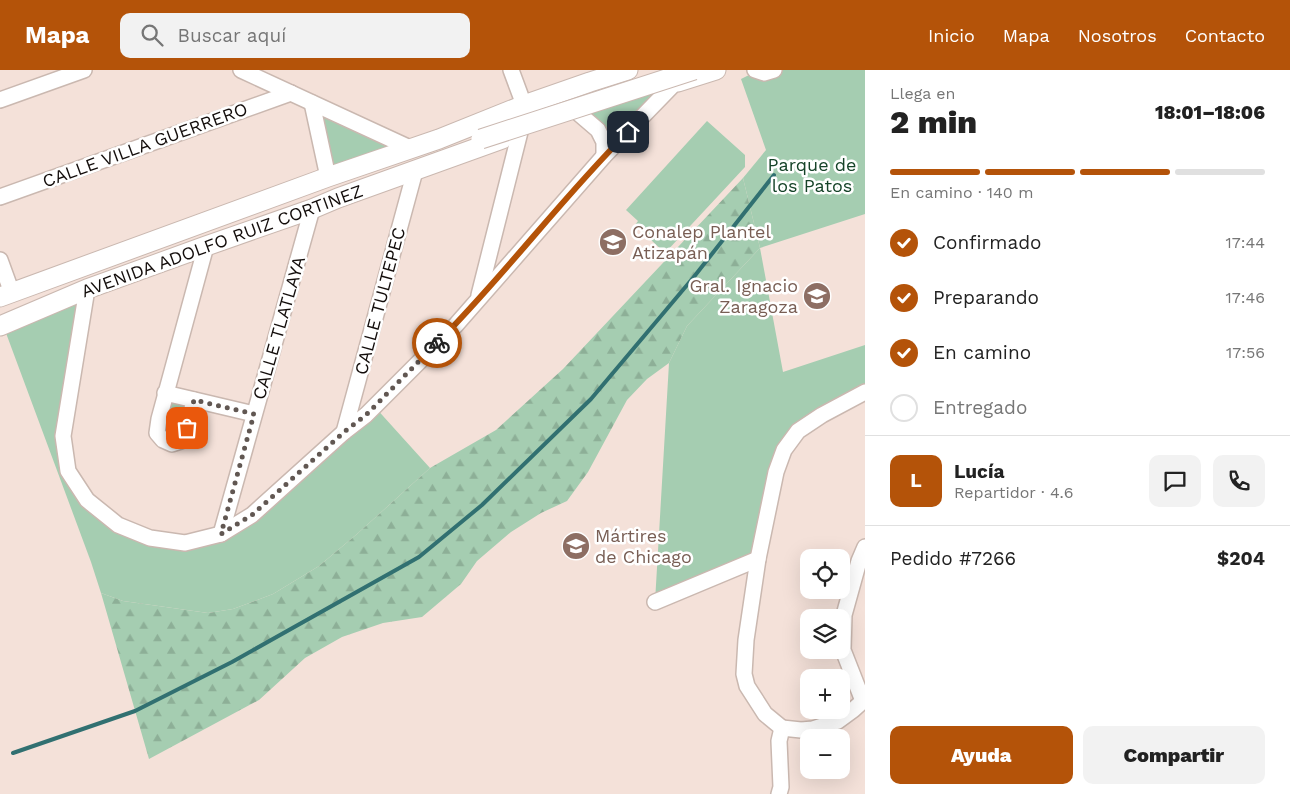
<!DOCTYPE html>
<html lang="es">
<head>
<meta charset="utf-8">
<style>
	body { margin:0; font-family:"Work Sans",sans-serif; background:#f2f2f2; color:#222; height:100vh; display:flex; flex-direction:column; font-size:19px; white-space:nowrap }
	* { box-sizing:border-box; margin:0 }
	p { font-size:16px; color:#767676 }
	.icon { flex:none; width:28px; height:28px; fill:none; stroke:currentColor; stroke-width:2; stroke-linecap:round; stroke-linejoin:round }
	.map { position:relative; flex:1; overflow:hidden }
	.side { display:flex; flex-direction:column; background:#fff; width:425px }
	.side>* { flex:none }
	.buttons { position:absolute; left:800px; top:479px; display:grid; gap:10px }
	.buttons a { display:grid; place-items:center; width:50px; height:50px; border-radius:10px; background:#fff; box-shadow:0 5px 20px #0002; font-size:25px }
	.pin { position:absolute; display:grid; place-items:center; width:42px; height:42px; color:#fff; margin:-21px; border-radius:10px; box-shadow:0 2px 8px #0006 }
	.courier { position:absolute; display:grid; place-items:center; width:50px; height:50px; margin:-25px; border:4px solid #b45309; border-radius:50%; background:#fff; color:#222; box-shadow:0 1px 6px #0007 }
	.summary em { font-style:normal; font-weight:800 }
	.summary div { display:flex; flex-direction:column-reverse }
	.summary { display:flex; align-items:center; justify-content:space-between; height:85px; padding:0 25px }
	h1 { font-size:32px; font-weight:800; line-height:38px }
	.bar { display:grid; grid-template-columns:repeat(4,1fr); gap:8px 5px; align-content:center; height:60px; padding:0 25px }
	.bar i { height:6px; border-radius:4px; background:#e0e0e0 }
	.bar .on { background:#b45309 }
	.bar p { grid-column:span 4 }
	.line { display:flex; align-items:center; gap:12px; padding:0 25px; border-top:1px solid #e0e0e0 }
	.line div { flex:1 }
	.round { display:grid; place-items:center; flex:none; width:52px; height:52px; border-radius:10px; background:#f2f2f2 }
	ol { padding:0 25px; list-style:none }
	li { display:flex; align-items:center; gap:15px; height:55px }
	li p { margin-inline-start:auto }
	li .icon { padding:5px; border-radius:50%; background:#b45309; color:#fff; stroke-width:4 }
	li:last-child { color:#767676 }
	li i { width:28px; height:28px; border:2px solid #e0e0e0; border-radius:50% }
	.button { display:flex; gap:10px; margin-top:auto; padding:10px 25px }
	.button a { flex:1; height:58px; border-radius:10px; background:#b45309; color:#fff; font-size:20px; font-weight:800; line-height:58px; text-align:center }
	.button a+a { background:#f2f2f2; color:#222 }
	header { display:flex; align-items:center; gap:30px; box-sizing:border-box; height:70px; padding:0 25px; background:#b45309; color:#fff }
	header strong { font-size:24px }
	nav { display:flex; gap:28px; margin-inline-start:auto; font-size:18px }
	.search { width:350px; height:45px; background:#f2f2f2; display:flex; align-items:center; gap:12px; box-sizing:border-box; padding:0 18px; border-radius:10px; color:#767676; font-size:19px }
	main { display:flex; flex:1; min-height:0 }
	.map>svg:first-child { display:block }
</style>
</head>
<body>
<header>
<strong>Mapa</strong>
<div class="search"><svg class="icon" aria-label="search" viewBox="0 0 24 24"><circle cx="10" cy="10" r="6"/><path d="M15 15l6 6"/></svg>Buscar aquí</div>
<nav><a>Inicio</a><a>Mapa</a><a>Nosotros</a><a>Contacto</a></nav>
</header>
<main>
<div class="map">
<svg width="865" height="724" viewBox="0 0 865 724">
	<defs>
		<pattern id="forest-firs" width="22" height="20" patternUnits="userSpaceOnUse" patternTransform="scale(1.25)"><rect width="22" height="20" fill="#a5cdb1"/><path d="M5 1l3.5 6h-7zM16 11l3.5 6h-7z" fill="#8daf97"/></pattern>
	</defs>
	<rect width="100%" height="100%" fill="#f4e1d9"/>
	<g fill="#a5cdb1">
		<polygon points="759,0 865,0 865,144 760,178 783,302 865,275 865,322 822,345 784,380 758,489 655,532 669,293 687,256 760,178 743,108 766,80 741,9"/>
		<polygon points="675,13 604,86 604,72 577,42"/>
		<polygon points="312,33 410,78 328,107"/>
		<polygon points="707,51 745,85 745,97 665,183 635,155 638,151 626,140"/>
		<polygon points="87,219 63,366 87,430 150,468 221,464 374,336 430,398 357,464 319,496 273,524 233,539 208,543 123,531 101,523 91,492 3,255"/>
		<polygon points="165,323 194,330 186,365 172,374 159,349"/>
	</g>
	<polygon fill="url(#forest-firs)" points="743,108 760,178 687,256 669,293 647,309 627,330 588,402 567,431 541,443 511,462 477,491 461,514 422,547 383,553 342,567 305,588 259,630 149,689 101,523 123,531 208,543 233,539 273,524 319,496 357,464 430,398 496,360 563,299"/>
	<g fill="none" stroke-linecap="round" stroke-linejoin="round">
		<polyline stroke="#317071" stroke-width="4" points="13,683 135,641 232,592 419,487 482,435 591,329 693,208 774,105"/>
		<defs>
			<g id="minor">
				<polyline points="241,0 410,78"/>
				<polyline points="511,0 524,35"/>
				<polyline points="755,0 764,3 774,0"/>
				<polyline points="0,30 84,0"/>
				<polyline points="312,33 328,107"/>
				<polyline points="577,42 598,60 604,72 604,86"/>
				<polyline points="0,127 291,23"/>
				<polyline points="0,190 12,223"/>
				<polyline points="87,219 63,366 68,401 87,430 118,455 150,468 185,473 221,464 252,445 344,362 366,345 455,256 604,86 675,13"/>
				<polyline points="479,225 520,62"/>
				<polyline points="165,323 254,344"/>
				<polyline points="194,330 186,365 181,371 172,374 163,370 157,363 159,349 206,176"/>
				<polyline points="344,362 415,101"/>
				<polyline points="221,464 312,139"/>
				<polyline points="655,532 758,489"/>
				<polyline points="782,658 765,644 747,616 744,604 746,570 758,489 776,402 784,380 798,361 822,345 865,322"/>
				<polyline points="782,658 801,660 813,659 838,651 853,640 863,631 843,580 844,545 859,491 865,477"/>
				<polyline points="779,724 781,717 779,671 782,658"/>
			</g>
			<g id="major">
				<polyline points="678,12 716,0"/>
				<polyline points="0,227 328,107 439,69 524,35 590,12 628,0"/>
				<polyline points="0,256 87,219 206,176 312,139 338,128 502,69"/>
			</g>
		</defs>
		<use href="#minor" stroke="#cab8b0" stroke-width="18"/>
		<use href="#major" stroke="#cab8b0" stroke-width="21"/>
		<use href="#minor" stroke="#fff" stroke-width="15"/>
		<use href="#major" stroke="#fff" stroke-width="19"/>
		<defs>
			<polyline id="major-bridge" points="481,69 694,0"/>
		</defs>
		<use href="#major-bridge" stroke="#cab8b0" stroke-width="21" stroke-linecap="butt"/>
		<use href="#major-bridge" stroke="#fff" stroke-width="19"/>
	</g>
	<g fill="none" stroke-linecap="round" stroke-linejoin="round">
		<polyline stroke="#615752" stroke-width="5" stroke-dasharray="0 9" points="187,358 194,330 254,344 221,464 252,445 344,362 366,345 437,273"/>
		<path stroke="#b45309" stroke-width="6" d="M437 273C504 206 561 129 628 62"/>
	</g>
	<defs>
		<symbol id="school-disc" viewBox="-11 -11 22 22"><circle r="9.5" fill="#8d6e63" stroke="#fff"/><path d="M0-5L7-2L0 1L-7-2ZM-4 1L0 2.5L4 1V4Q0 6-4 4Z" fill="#fff"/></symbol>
	</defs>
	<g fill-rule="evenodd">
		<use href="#school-disc" x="597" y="156" width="32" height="32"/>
		<use href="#school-disc" x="801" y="210" width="32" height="32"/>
		<use href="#school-disc" x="560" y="460" width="32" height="32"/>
	</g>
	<g text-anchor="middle" stroke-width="5" stroke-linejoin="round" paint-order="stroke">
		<g font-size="18" fill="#120c0a" stroke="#fff">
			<text transform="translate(145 75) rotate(-20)" y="6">CALLE VILLA GUERRERO</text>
			<text transform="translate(222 171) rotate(-20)" y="6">AVENIDA ADOLFO RUIZ CORTINEZ</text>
			<text transform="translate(380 231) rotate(-75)" y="6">CALLE TULTEPEC</text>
			<text transform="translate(279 258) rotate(-74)" y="6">CALLE TLATLAYA</text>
		</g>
		<g font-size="18" fill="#154328" stroke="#fff">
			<text x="812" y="101">Parque de<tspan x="812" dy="21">los Patos</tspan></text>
		</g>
		<g font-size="18" fill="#785e54" stroke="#fff" text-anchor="start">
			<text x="632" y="168">Conalep Plantel<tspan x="632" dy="21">Atizapán</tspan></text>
			<text x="798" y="222" text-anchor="end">Gral. Ignacio<tspan x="798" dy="21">Zaragoza</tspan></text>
			<text x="595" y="472">Mártires<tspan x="595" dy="21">de Chicago</tspan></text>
		</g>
	</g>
</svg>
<div class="buttons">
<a><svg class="icon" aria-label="locate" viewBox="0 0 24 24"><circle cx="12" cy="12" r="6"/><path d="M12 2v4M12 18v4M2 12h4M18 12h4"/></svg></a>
<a><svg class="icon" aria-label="layers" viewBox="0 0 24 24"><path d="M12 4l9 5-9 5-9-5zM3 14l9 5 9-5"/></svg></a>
<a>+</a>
<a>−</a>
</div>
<div class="pin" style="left:187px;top:358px;background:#ea580c"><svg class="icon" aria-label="bag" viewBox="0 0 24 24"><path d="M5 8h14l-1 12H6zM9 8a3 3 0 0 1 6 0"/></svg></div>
<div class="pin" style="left:628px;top:62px;background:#1f2937"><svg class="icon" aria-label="home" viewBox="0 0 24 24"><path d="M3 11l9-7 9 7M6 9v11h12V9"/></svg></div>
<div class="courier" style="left:437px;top:273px"><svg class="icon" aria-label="bike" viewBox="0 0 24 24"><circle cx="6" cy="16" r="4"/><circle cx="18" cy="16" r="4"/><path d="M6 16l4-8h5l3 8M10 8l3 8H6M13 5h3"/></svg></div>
</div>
<section class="side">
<div class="summary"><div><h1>2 min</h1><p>Llega en</p></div><em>18:01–18:06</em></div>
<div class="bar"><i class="on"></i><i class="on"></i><i class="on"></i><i></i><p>En camino · 140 m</p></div>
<ol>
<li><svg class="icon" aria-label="check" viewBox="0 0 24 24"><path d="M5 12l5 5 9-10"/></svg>Confirmado<p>17:44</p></li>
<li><svg class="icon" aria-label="check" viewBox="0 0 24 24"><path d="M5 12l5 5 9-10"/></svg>Preparando<p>17:46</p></li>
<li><svg class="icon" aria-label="check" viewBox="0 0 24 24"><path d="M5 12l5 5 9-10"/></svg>En camino<p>17:56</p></li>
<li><i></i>Entregado</li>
</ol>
<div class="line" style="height:90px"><b class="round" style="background:#b45309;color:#fff">L</b><div><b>Lucía</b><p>Repartidor · 4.6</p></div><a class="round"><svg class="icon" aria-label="chat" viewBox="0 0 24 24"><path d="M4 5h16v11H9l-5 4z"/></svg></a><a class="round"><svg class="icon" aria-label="phone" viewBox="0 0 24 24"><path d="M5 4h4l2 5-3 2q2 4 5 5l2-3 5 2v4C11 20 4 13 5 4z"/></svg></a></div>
<div class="line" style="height:65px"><div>Pedido #7266</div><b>$204</b></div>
<div class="button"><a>Ayuda</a><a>Compartir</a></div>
</section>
</main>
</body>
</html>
